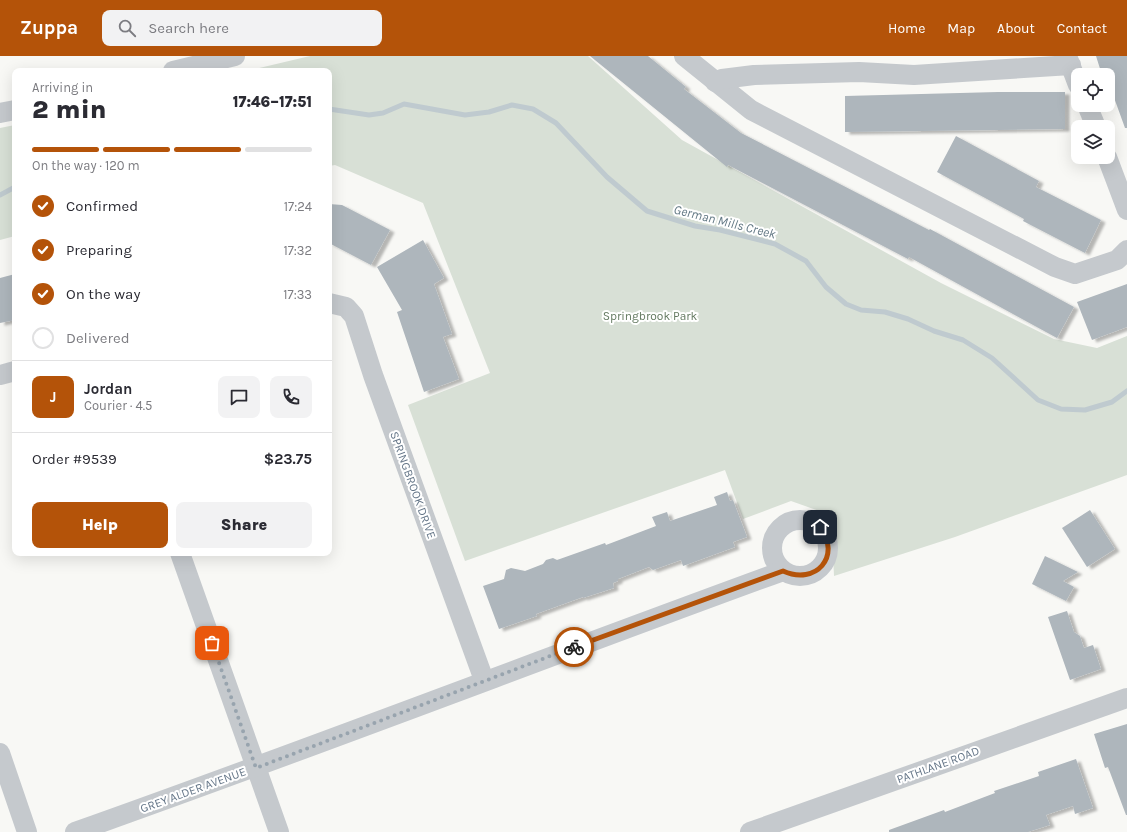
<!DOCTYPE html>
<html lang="en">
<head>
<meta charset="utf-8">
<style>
	body { margin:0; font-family:Karla,sans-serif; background:#f2f2f3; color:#2b2b33; height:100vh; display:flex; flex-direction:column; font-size:15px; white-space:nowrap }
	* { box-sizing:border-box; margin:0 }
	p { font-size:13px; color:#7c7c81 }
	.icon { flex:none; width:22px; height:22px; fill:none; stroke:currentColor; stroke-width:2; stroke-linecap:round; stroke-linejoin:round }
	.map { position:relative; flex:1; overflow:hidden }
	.drawer { position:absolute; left:12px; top:12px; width:320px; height:488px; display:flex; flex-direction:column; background:#fff; border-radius:8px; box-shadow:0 4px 16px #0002 }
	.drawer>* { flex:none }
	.controls { position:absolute; left:1071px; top:12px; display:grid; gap:8px }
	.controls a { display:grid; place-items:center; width:44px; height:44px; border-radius:8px; background:#fff; box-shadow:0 4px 16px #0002; font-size:20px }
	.pin { position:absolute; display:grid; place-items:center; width:34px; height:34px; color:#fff; margin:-17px; border-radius:8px; box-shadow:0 2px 6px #0006 }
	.courier { position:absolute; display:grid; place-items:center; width:40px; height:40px; margin:-20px; border:3px solid #b45309; border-radius:50%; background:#fff; color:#222; box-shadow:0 1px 5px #0007 }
	.overview em { font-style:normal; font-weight:800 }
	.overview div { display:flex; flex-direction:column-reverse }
	.overview { display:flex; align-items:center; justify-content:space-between; height:68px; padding:0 20px }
	h1 { font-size:26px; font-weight:800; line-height:30px }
	.bar { display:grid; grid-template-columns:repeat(4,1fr); gap:6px 4px; align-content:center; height:48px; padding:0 20px }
	.bar i { height:5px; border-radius:3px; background:#e1e1e2 }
	.bar .active { background:#b45309 }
	.bar p { grid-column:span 4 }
	.line { display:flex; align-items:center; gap:10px; padding:0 20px; border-top:1px solid #e1e1e2 }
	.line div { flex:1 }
	.round { display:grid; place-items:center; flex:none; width:42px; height:42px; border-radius:8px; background:#f2f2f3 }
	ol { padding:0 20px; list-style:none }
	li { display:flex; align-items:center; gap:12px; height:44px }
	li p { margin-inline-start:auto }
	li .icon { padding:4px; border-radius:50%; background:#b45309; color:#fff; stroke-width:4 }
	li:last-child { color:#7c7c81 }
	li i { width:22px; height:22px; border:2px solid #e1e1e2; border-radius:50% }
	.primary-button { display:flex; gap:8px; margin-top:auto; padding:8px 20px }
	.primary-button a { flex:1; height:46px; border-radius:8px; background:#b45309; color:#fff; font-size:16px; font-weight:800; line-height:46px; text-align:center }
	.primary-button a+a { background:#f2f2f3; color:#2b2b33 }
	header { display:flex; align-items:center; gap:24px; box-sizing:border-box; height:56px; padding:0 20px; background:#b45309; color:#fff }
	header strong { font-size:19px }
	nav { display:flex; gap:22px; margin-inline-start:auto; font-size:14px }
	.search { width:280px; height:36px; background:#f2f2f3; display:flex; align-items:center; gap:10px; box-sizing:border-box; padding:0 14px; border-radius:8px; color:#7c7c81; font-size:15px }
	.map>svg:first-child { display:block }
</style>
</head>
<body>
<header>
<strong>Zuppa</strong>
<div class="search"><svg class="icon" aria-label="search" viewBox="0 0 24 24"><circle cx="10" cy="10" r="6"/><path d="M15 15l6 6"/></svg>Search here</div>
<nav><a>Home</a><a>Map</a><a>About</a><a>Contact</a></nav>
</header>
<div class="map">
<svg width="1127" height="776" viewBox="0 0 1127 776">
	<defs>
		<filter id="shadow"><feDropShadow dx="4.5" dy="2.5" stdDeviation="1" flood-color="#0004"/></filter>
	</defs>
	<rect width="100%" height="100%" fill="#f8f8f5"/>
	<g fill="#d8e0d6">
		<polygon points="310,0 588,0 682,84 941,227 1054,283 1097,292 1127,280 1127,419 955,481 834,520 832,477 822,456 791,445 743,463 725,414 465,505 408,349 490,317 423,147 335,109 329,110 329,15 246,15"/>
		<polygon points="15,69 15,180 0,184 0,72"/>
	</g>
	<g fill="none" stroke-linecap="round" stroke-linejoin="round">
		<g stroke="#bfcacf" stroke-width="5">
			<polyline points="329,53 369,59 383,57 404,48 465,59 489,56 512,49 533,53 556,67 607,121 647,155 695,170 720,174 775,188 806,205 826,231 846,248 861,254 885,256 908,263 934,275 963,284 992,302 1038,344 1061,353 1085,354 1112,346 1127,335"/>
			<polyline points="0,139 15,131"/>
		</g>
	</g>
	<g fill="#aeb6bc" filter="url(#shadow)">
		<polygon points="590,0 648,0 686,31 684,33 741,77 929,174 930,173 1074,251 1057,282 909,201 908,203 728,109 727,111"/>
		<polygon points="1096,0 1127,0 1127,72 1125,72 1108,25 1108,19 1102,19"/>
		<polygon points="998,36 1065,36 1065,73 845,76 845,40"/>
		<polygon points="956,80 1039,125 1036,131 1101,164 1085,197 1023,165 1024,163 937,116"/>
		<polygon points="329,148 342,149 390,174 371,209 329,187"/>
		<polygon points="423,184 444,222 434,228 452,278 443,281 459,323 424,336 397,256 402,254 377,211"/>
		<polygon points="15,218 15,264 0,267 0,222"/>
		<polygon points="1127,228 1127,271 1092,284 1077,246"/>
		<polygon points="727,436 730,445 733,444 747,481 733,486 735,491 683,510 681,504 653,514 649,511 618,523 618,525 613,527 614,532 583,542 583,541 536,558 537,560 499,573 483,530 504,523 506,514 511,512 525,515 543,508 546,504 553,502 557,504 605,487 606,489 656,470 652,461 667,456 670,465 717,449 714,441"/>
		<polygon points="1090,454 1115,493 1087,511 1062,472"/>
		<polygon points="1045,500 1078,516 1063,525 1074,531 1066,545 1032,528"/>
		<polygon points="1067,555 1074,576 1080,580 1084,592 1093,589 1101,613 1070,624 1048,561"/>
		<polygon points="1127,668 1127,759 1126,759 1108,711 1105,712 1094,678"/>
		<polygon points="1076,703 1093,752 1075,758 1073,750 1046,759 1050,769 1028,776 889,776 889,774 944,754 945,756 995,737 994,735 1039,720 1038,716"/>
	</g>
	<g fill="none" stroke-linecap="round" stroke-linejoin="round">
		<g stroke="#c5c9cd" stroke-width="20">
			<polyline points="684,0 751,54 1055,211 1075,218 1117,204 1127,194"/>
			<polyline points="1067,0 1078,29"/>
			<polyline points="173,15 235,0"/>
			<polyline points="715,26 722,23 754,19 859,16 914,19 1071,9"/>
			<polyline points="1087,49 1096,71"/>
			<polyline points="0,57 15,54"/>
			<polyline points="1107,101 1127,154"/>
			<polyline points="329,247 346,251 354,260 373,319 484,624"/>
			<polyline points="0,319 15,315"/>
			<circle cx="800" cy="492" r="28"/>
			<polyline points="180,497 279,776"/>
			<polyline points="0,697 27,776"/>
			<path d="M75 776C312 692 547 601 783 515"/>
			<polyline points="750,776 1127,642"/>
		</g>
	</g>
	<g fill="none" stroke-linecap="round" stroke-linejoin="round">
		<polyline stroke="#98a4ae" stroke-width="4" stroke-dasharray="0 7.2" points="212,587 256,712 574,591"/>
		<path stroke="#b45309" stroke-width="5" d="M574 591 783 515C816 530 842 500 820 471"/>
	</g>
	<g text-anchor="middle" stroke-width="4" stroke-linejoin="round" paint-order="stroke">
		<g font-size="12" fill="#637960" stroke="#fff">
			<text x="650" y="264">Springbrook Park</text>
		</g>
		<g font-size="12" fill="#657688" stroke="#fff">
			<text transform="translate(413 429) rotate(70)" y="4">SPRINGBROOK DRIVE</text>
			<text transform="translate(938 709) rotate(-20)" y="4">PATHLANE ROAD</text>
			<text transform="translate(193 734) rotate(-20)" y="4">GREY ALDER AVENUE</text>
		</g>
		<g font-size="13" font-style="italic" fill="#617783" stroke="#fff">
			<text transform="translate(725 165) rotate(14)" y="5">German Mills Creek</text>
		</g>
	</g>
</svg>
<div class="controls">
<a><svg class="icon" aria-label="locate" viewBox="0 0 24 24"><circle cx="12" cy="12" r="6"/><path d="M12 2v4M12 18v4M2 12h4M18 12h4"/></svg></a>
<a><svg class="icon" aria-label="layers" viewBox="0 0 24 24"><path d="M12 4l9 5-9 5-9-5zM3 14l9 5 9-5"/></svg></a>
</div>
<div class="pin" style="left:212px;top:587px;background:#ea580c"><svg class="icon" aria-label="bag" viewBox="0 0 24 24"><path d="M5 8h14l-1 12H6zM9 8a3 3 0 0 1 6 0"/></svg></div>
<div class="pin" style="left:820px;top:471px;background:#1f2937"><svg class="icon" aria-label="home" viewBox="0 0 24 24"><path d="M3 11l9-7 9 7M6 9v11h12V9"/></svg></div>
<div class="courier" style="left:574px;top:591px"><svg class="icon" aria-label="bike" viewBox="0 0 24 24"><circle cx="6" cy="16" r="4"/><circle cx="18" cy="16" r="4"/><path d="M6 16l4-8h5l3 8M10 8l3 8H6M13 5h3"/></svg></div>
<section class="drawer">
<div class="overview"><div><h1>2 min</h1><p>Arriving in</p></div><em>17:46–17:51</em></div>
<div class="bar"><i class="active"></i><i class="active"></i><i class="active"></i><i></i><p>On the way · 120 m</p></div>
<ol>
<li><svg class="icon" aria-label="check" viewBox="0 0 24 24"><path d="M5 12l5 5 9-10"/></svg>Confirmed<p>17:24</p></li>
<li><svg class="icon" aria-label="check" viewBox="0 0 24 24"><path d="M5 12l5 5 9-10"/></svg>Preparing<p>17:32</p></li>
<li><svg class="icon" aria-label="check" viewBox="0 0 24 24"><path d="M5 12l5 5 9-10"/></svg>On the way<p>17:33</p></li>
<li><i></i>Delivered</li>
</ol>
<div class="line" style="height:72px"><b class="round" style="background:#b45309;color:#fff">J</b><div><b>Jordan</b><p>Courier · 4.5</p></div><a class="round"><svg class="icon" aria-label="chat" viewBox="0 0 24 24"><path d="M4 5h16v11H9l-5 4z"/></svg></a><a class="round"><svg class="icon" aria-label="phone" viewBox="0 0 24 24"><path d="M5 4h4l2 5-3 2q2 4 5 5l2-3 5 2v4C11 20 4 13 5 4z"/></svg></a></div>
<div class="line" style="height:52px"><div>Order #9539</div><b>$23.75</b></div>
<div class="primary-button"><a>Help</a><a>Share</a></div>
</section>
</div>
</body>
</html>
